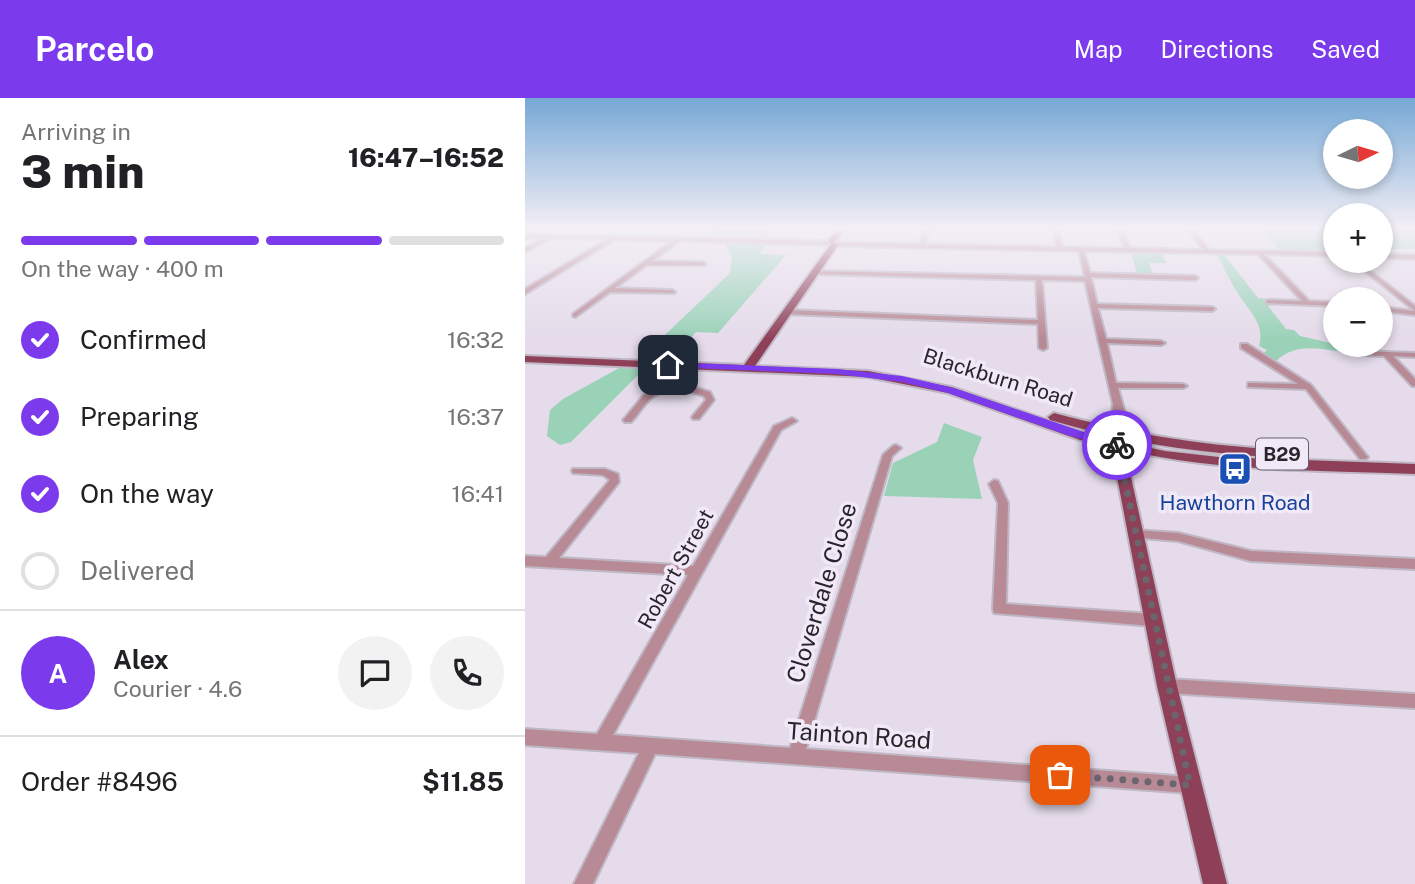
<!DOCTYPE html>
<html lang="en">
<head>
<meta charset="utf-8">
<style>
	body { margin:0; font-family:"Public Sans",sans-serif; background:#f2f2f2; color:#202124; height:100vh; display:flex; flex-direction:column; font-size:26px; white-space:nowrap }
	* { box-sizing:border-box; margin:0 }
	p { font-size:23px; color:#757577 }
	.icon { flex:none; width:38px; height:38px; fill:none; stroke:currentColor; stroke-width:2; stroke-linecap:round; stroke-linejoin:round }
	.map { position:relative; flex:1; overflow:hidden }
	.sheet { display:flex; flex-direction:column; background:#fff; width:525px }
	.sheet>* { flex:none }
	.needle { width:46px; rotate:85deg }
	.fabs { position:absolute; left:798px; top:21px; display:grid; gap:14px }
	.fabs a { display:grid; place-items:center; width:70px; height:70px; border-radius:50%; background:#fff; box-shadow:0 4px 10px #0003; font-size:35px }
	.pin { position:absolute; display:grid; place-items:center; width:60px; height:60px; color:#fff; margin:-30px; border-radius:14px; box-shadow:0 4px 10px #0006 }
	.courier { position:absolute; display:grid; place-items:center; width:70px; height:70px; margin:-35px; border:5px solid #7c3aed; border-radius:50%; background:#fff; color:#222; box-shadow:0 2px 9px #0007 }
	.overview em { font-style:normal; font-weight:800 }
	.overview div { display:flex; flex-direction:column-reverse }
	.overview { display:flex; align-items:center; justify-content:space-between; height:119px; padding:0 21px }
	h1 { font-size:46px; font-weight:800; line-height:52px }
	.bar { display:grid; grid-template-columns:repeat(4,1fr); gap:10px 7px; align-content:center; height:84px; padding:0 21px }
	.bar i { height:9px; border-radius:5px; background:#e0e0e0 }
	.bar .active { background:#7c3aed }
	.bar p { grid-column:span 4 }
	.line { display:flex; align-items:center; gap:18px; padding:0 21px; border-top:2px solid #e0e0e0 }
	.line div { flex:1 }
	.round { display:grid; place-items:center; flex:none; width:74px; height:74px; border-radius:37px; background:#f2f2f2 }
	ol { padding:0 21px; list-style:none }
	li { display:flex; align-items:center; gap:21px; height:77px }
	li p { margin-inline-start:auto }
	li .icon { padding:7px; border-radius:50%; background:#7c3aed; color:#fff; stroke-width:4 }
	li:last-child { color:#757577 }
	li i { width:38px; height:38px; border:4px solid #e0e0e0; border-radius:50% }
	header { display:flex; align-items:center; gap:42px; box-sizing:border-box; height:98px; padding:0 35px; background:#7c3aed; color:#fff }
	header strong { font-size:33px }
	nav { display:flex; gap:38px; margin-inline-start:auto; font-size:24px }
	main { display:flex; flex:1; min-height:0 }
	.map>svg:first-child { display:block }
</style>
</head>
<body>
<header>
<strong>Parcelo</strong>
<nav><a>Map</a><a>Directions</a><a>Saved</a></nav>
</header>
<main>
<section class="sheet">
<div class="overview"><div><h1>3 min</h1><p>Arriving in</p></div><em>16:47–16:52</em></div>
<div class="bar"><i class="active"></i><i class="active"></i><i class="active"></i><i></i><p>On the way · 400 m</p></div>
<ol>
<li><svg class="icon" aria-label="check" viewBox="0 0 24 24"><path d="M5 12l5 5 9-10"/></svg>Confirmed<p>16:32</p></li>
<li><svg class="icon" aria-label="check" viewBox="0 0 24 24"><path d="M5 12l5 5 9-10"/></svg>Preparing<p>16:37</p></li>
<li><svg class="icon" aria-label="check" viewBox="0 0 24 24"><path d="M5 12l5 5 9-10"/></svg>On the way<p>16:41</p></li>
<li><i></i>Delivered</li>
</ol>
<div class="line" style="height:126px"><b class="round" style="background:#7c3aed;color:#fff">A</b><div><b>Alex</b><p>Courier · 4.6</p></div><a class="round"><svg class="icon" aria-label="chat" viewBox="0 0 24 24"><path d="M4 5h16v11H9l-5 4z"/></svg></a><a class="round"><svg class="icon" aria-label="phone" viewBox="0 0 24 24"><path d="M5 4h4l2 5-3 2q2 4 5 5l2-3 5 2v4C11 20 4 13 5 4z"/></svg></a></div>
<div class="line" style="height:91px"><div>Order #8496</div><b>$11.85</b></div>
</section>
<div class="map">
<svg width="890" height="786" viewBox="0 0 890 786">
	<rect width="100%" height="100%" fill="#e5dbea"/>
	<g fill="#9ad2b8">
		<polygon points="182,131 248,133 239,142 182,141 192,132"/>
		<polygon points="737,131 810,131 810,155 756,154"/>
		<polygon points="856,131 890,131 890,151 863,151 856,145"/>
		<polygon points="200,145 242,146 234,156 261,157 193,235 171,234 153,254 123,253 205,175 207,160"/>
		<polygon points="606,154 636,154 641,165 624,165 628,176 612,176"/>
		<path d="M691 155H698L733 200 744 201 749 207 743 208 761 231 769 232 775 238 823 249 827 255C800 253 774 242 751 263L739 255 742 252 734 248C741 226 723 212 712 194 704 182 699 168 691 155Z"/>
		<polygon points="94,270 119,271 46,344 35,347 22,338 25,312 38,301"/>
		<polygon points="419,325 457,339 448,362 457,401 359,398 368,365 412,344"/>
	</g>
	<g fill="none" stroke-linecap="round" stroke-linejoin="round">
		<defs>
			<g id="minor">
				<path d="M399 131H404L400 146 531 149 529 131H534L537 149 600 150 592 132 597 131 605 150 678 152 663 131H668L684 152 810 154V158L739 156 784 203 810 204V208L741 205V203L743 202 777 203 733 156 559 153 565 175 670 178 673 180 670 182 566 179 572 206 687 209 690 211 687 213 573 210 581 241 636 243 640 245 636 247 582 245 591 285 658 286 662 288 658 290H593L604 329 614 340 609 343C602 341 596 332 594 326 587 332 576 337 568 331L570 329 581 327 586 324 588 306 560 183 517 182 522 250 518 252 514 250 513 226 261 216 258 214 261 212 513 222 511 182 286 176V174L288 173 560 179 554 153 310 148 307 146 310 144 395 146Z"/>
				<polygon points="0,136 305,143 308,145 305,147 154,143 127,163 178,164 180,165 180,167 122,167 90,190 147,192 150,194 149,195 85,194 50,219 48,218 48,216 147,143 89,142 0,196 0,191 83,141 23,140 23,142 0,154 0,150 19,140 0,140"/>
				<polygon points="856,156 890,157 890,161 856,160"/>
				<polygon points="827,163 833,163 890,208 890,217 856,213 856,209 890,213"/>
				<polygon points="716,246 722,246 786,287 841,357 843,359 841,361 835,361 781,291 723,289 723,285 726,285 773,286 716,250"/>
				<polygon points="833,253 890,255 890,259 868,258 890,281 890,288 887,288 859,258 836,257 832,255"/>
				<path d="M160 266H163L167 268 150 288 168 289 185 294 189 302 174 321H168L167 319 181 302 179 298C162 292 138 288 124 302 117 309 113 317 106 324H100L98 322 100 320 118 298 124 293 141 288Z"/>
				<polygon points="267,320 272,323 256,332 88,637 265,650 358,357 368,348 371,347 376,350 367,358 281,651 665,679 671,681 673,687 671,693 665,695 130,656 68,786 49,786 114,655 0,647 0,631 72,636 163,477 0,468 0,458 21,459 84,383 84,381 78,377 48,375 47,373 48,371 80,371 93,376 94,384 34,460 168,468 249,328"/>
				<polygon points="469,382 473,383 483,405 481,506 627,516 632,518 634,522 632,526 627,528 469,515 468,511 473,405 464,386"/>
				<polygon points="610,432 653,435 726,453 890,461 890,471 726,463 653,443 606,439 604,436 606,433"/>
				<polygon points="642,581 890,596 890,610 642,595 637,593 635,588 637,583"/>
			</g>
			<g id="major">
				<path d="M314 131H321L309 145 313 147 230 268 343 273 426 289 562 336 640 353 694 359 890 366V376C793 372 695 374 600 352L599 366 606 379 652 588 702 786H678L632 588 592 379 585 366 587 349 555 342 423 295 343 279 0 264V258L219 267 306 146 303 142Z"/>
				<path d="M529 315C611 337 679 348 764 352L770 356C762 364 741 359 729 358 659 353 592 342 525 322L523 319Z"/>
			</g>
		</defs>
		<use href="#minor" stroke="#bfb7c4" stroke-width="4"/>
		<use href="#major" stroke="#bfb7c4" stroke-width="4"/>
		<use href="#minor" fill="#b88a96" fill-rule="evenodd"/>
		<use href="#major" fill="#8f4059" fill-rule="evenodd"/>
	</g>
	<linearGradient id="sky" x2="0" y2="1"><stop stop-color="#76a8d5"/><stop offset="0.54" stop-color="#f3eff6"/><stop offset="1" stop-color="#f3eff6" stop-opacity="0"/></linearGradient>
	<rect width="890" height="241" fill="url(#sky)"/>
	<polygon fill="#7c3aed" points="143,264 312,271 377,278 429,290 597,347 592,351 542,337 423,295 377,284 312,276 140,269"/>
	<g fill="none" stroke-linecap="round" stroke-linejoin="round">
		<polyline stroke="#6b656e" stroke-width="7" stroke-dasharray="0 12.6" points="535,677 665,687 599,379 592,366 594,348 592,347"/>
	</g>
	<defs>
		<symbol id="bus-square" viewBox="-11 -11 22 22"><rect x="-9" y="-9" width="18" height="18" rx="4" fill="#1a4fb4" stroke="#f2e9f8"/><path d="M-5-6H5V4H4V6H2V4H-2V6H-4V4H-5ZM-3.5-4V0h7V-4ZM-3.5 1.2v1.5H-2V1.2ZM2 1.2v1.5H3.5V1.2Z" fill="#fff"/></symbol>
	</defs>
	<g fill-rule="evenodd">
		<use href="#bus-square" x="691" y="352" width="38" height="38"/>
	</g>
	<g text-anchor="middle" stroke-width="7" stroke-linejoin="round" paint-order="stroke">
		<rect fill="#f2e9f8" stroke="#656068" stroke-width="2" x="731" y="340.5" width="52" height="31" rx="5"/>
		<g font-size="19" font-weight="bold" fill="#29252b">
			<text x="757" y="363">B29</text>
		</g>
		<g font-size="21" fill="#29252b" stroke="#f2e9f8">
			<text transform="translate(473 280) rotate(17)" y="7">Blackburn Road</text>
			<text transform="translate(151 471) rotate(-61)" y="7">Robert Street</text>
		</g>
		<g font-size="21" fill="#164399" stroke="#f2e9f8">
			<text x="710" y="412">Hawthorn Road</text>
		</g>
		<g font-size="24" fill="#29252b" stroke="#f2e9f8">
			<text transform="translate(297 495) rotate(-73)" y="8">Cloverdale Close</text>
			<text transform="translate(334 638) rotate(4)" y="8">Tainton Road</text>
		</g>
	</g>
</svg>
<div class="fabs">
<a><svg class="needle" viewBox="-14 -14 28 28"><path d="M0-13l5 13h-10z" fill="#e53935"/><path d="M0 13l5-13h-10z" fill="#757577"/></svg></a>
<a>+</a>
<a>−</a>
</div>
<div class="pin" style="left:535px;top:677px;background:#ea580c"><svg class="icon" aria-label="bag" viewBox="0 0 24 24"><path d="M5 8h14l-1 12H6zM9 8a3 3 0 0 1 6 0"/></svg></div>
<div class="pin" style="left:143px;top:267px;background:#1f2937"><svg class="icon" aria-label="home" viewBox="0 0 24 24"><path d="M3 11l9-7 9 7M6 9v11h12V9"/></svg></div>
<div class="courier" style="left:592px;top:347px"><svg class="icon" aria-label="bike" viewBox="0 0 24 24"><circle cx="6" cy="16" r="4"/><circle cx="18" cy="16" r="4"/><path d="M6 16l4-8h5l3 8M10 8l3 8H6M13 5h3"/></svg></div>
</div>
</main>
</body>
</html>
